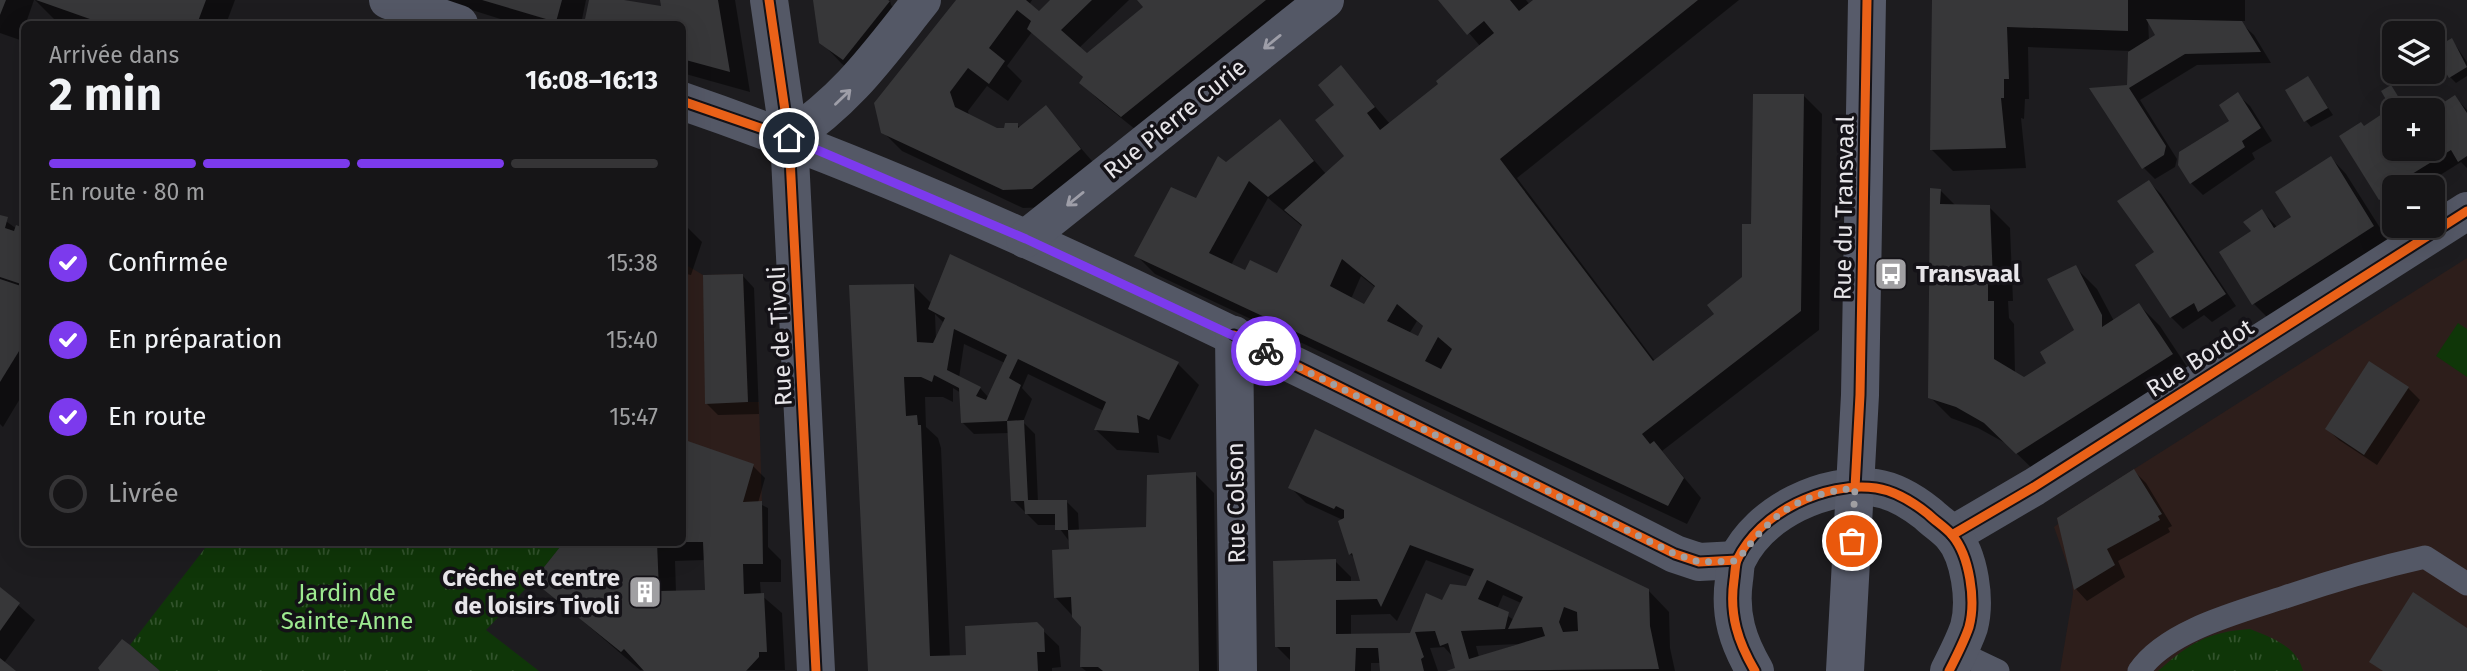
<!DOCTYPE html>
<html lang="fr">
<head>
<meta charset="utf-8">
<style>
	body { margin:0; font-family:"Fira Sans",sans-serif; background:#232224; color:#f1f3f6; height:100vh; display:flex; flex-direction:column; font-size:26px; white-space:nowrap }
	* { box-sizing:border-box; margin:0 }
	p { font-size:23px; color:#9e9fa1 }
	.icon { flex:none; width:38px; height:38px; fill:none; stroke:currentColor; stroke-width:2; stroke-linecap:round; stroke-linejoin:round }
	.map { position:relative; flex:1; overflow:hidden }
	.side { position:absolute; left:21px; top:21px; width:665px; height:525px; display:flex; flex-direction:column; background:#161517; border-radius:10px; box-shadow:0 7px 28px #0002,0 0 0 2px #353436 }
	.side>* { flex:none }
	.fabs { position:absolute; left:2382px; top:21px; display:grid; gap:14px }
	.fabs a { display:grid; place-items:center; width:63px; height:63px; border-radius:10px; background:#161517; box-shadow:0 7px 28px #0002,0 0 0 2px #353436; font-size:35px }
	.pin { position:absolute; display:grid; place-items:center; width:60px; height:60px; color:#fff; margin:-30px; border:4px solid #fff; border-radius:50%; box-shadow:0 2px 7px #0007 }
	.courier { position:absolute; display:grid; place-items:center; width:70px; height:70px; margin:-35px; border:5px solid #7c3aed; border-radius:50%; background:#fff; color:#222; box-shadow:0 2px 9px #0007 }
	.headline em { font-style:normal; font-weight:700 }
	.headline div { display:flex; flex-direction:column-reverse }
	.headline { display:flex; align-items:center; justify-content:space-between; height:119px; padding:0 28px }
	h1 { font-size:46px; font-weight:700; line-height:52px }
	.bar { display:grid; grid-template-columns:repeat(4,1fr); gap:10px 7px; align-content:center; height:84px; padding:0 28px }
	.bar i { height:9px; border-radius:5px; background:#353436 }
	.bar .selected { background:#7c3aed }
	.bar p { grid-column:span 4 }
	ol { padding:0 28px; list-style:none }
	li { display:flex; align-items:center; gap:21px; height:77px }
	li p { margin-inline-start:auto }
	li .icon { padding:7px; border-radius:50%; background:#7c3aed; color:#fff; stroke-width:4 }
	li:last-child { color:#9e9fa1 }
	li i { width:38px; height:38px; border:4px solid #353436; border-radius:50% }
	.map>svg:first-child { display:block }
</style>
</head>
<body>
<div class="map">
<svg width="2467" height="671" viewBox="0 0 2467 671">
	<defs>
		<pattern id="grass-tufts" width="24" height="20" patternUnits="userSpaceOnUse" patternTransform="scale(1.75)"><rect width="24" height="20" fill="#0f3608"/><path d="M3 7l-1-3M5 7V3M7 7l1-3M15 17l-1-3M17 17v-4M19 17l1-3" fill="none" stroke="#32532c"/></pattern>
	</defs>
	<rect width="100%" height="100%" fill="#1d1c1f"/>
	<g fill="#2d1e1b">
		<polygon points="2467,258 2467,671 2060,671 2073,594 2072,578 2054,527 2058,524 2057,518"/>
		<polygon points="683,263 703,275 743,274 748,402 759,402 763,540 683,512"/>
	</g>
	<g fill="url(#grass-tufts)">
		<polygon points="209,543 564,543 533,581 486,630 539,671 160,671 130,645"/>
		<path d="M2250 629C2272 638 2297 646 2303 671H2158C2190 643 2207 632 2250 629Z"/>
	</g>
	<polygon fill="#0f3608" points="2458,323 2467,329 2467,377 2436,356"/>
	<g fill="#0007" fill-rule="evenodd">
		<polygon points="0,0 34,0 20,40 0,33"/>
		<polygon points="35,0 235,0 226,24 68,24 55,20"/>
		<polygon points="440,0 586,0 581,24 516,24"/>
		<polygon points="591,0 614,0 663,9 662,0 735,0 750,92 682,73 682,24 586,24"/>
		<polygon points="814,0 890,0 891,5 910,24 865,80 842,64 821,42"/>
		<polygon points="958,0 1032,0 1029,5 1039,14 1053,0 1129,0 1079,48 1087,55 1146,7 1139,0 1307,0 1141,134 1100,101 1081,83 1084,78 1032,32 1007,66 1022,81 1008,101 987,86 968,111 969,116 996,130 1017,125 1021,128 1046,108 1099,169 1051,207 1023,208 902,151 883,132"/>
		<path d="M1441 0H1526L1530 5 1536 0H1739L1517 178 1655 361 1716 314 1743 278 1753 226 1803 95 1822 114 1819 330 1662 451 1701 498 1687 524 1155 274 1136 255 1197 200 1226 164 1280 121 1326 174 1346 156 1341 67 1390 124 1441 85 1480 46ZM1268 198 1303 227 1278 275 1246 273 1231 265ZM1361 276 1376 288 1365 306 1351 299ZM1417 321 1425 328 1418 339 1409 334Z"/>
		<path d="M1934 0H2245V21H2239L2254 35 2271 63 2197 65 2140 100 2177 159 2175 167 2155 179 2144 168 2092 89 2129 87 2130 51 2028 47 2029 99H2025L2024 119 2021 118 2026 168 1953 171 1932 150ZM2148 20 2157 35 2149 41Z"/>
		<polygon points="2452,40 2467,62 2467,76 2456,83 2450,77"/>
		<polygon points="2308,78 2333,115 2311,127 2306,121"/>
		<polygon points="2391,87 2409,110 2394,110 2394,149 2432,149 2455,97 2467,110 2467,168 2461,162 2421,187 2394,187 2392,210 2380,199 2364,128 2393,109"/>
		<polygon points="2238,95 2250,106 2272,141 2252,153 2255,159 2203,195 2191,183 2231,122"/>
		<polygon points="2331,158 2346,174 2389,242 2269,319 2253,303 2254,232 2262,211 2278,228 2293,218"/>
		<polygon points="2149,182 2161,194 2236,306 2212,322 2204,315 2183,329 2171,317 2157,252"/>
		<polygon points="1940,190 1956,206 1989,207 2010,228 2013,301 2008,301 2009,318 2014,324 2015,374 2024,379 2048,364 2076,330 2076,268 2097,289 2114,321 2139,305 2160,326 2193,376 2038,474 2007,444 1978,428 1951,418 1930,397"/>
		<polygon points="0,217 17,229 24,229 24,392 3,427 0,424"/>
		<polygon points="682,222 702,242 691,275 682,273"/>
		<polygon points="743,276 754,288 759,414 718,415 706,403"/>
		<path d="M913 285 932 304 1178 364 1199 385 1170 440 1157 435 1159 453 1117 450 1096 430 1104 411 1028 374 1022 388 1032 399 1023 422 1035 434 1038 502 1066 501 1078 513 1079 531 1147 529 1195 474 1214 493 1217 671H1086L1081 667 1083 627 1055 597 1071 551 1069 541 1057 525H1038L1013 500 1009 433 974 434 962 422 961 393 953 388V402L943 397H925L926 427 938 438 941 448 950 658 968 657 1036 624 1059 646 1061 667 1052 668V671H870ZM935 314 944 323 936 340ZM964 344 1005 363 989 398 980 388 959 378Z"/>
		<polygon points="2370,364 2408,388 2420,400 2377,465 2339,440 2327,429"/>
		<path d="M682 441 753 466 765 478 758 503 768 508V547L781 560V582H760L761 595 782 613 785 670H640L536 581 567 542H682ZM705 560 707 591 676 592 675 561Z"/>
		<polygon points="2134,471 2146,483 2172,526 2168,528 2170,532 2118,561 2125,577 2087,601 2076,589 2059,519"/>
		<path d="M1290 487 1648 590 1669 612 1670 648 1675 671H1449L1458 669 1454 658 1444 647 1430 648 1438 671H1381V663H1371V671H1292V662L1276 646 1335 561 1351 577V583L1362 582 1356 559 1350 554 1343 520 1306 503ZM1426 560 1472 577 1467 588 1443 602 1411 634 1351 635V615L1390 614 1397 621ZM1503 595 1521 603 1514 620 1497 609ZM1518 644 1479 657 1476 646Z"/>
		<polygon points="0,589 35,620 4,663 13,671 0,671"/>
	</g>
	<g fill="#373739" fill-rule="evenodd">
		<polygon points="0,0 6,0 0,15"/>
		<polygon points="36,0 206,0 197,24 104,24"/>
		<polygon points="482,0 562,0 556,22"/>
		<polygon points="589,0 624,0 661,6 660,0 718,0 730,72 682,59 682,24 584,24"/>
		<polygon points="813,0 888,0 890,1 843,60 819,43"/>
		<polygon points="956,0 1026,0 1039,11 1050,0 1092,0 1061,30 1087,53 1143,7 1137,0 1266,0 1121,117 1079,83 1083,77 1027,29 1031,21 1017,10 989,48 1005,61 989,84 968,68 950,92 955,107 997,128 1004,128 1005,123 1018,123 1018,128 1046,105 1081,149 1032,189 1003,190 881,133 874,103"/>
		<path d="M1438 0H1510L1519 11 1533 0H1698L1500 159 1653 361 1714 314 1707 305 1742 277V224H1751L1753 94H1804L1801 311 1642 434 1650 444 1654 441 1684 478 1668 506 1134 256 1171 187 1196 198 1218 156 1226 162 1280 119 1314 161 1268 197 1249 181 1209 253 1245 270 1250 260 1277 273 1302 225 1284 210 1344 156 1315 120 1334 105 1318 85 1341 65 1375 107 1367 113 1380 130 1438 84 1436 81 1494 33 1484 21 1467 35ZM1342 259 1375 286 1364 304 1330 286ZM1397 304 1423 326 1418 336 1387 321ZM1438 337 1452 349 1441 369 1425 361Z"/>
		<polygon points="1932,0 2128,0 2128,31 2007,27 2009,79 2004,79 2004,98 2001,98 2006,148 1930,150"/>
		<polygon points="2146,19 2242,21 2261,52 2185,54 2129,88 2166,146 2164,155 2142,169 2089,88 2127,85 2128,52 2155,35"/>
		<polygon points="2452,38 2467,67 2449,78 2432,50"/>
		<polygon points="2308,76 2328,108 2304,122 2285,90"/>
		<polygon points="2391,85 2403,104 2393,111 2394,149 2432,149 2432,110 2455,95 2467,113 2467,156 2458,162 2451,150 2399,182 2401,185 2379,200 2339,136 2361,122 2364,126 2391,108 2381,91"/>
		<polygon points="2238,92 2261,128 2242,141 2245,147 2190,184 2178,165 2179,152 2229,121 2219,105"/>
		<polygon points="2331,156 2374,226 2252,305 2219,252 2251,231 2243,222 2262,209 2274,228 2291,217 2275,192"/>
		<polygon points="2149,180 2226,294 2198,312 2194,303 2170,318 2135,265 2154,252 2117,201"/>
		<polygon points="1930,188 1941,189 1940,204 1990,205 1993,281 1988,281 1988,301 1994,301 1994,359 2024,377 2046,363 2040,352 2074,330 2047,279 2076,265 2102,315 2102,327 2139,303 2173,354 2016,454 1984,423 1956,407 1928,398"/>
		<polygon points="0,215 8,217 5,228 14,231 16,225 24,228 24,285 0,277"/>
		<path d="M950 254 1179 362 1149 420 1137 415 1139 433 1094 430 1106 402 1018 359 1009 378 1021 385 1007 421 961 423 959 388 934 375 932 382 921 377H904L906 416 917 415 918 425H921L930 656 966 655 965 626 1037 622 1044 629 1045 652H1037L1038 671H868L849 285 914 284 917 342 933 343 945 318 928 309ZM954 329 1007 355 986 400 976 396 981 387 947 370Z"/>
		<polygon points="743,274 748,402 705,404 703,275"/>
		<polygon points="0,279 24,287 24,343 0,382"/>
		<polygon points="2369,361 2409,387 2364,455 2325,429"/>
		<polygon points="1024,420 1028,500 1067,500 1068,530 1055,530 1055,514 1025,514 1024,501 1011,501 1007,421"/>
		<path d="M1315 429 1649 589 1650 626 1659 669 1446 671 1455 668 1448 643 1440 646 1435 631 1415 632 1424 657 1421 659 1424 671H1380L1378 648H1356L1355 671H1290V647H1275L1273 561 1336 559V581H1360L1352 553 1349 555 1338 521 1344 518V510L1336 506 1334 509 1288 488ZM1410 545 1474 569 1466 586 1450 584 1442 600 1426 593 1410 633 1336 634V600L1377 599 1381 607ZM1487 580 1523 597 1508 629 1542 627 1545 636 1469 659 1461 631 1505 629 1509 612 1478 599ZM1564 607 1577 612 1578 631 1563 632 1559 622Z"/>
		<polygon points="682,439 754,464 743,502 762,501 763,564 743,564 744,594 764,593 767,652 759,652 759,657 746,671 644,671 624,649 621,652 533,581 564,542 657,542 659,591 705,590 703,542 682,542"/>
		<polygon points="2134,469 2162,514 2158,516 2160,520 2107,549 2115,565 2074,590 2057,518"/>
		<polygon points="1196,472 1199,671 1103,671 1098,667 1080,667 1081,627 1072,617 1071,597 1054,598 1052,550 1069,549 1068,530 1146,527 1147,475"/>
		<polygon points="0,587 20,603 0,631"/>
		<polygon points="2413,592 2467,628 2467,671 2383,671 2369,662"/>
		<polygon points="122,639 130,645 160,671 100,671 98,668"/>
		<polygon points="0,658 16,671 0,671"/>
	</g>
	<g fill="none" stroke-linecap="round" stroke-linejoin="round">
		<g stroke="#545866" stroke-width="23">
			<polyline points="1958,652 1998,671"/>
			<path d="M2139 671C2167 630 2240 612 2285 597 2332 581 2376 568 2425 557L2467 584"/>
		</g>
		<g stroke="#545866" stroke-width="38">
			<polyline points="388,0 459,24"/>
			<path d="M682 101C909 179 1126 283 1341 388 1452 443 1564 497 1675 554L1699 562 1737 560"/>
			<path d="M789 138C849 98 878 55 922 0"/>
			<polyline points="1025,239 1325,0"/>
			<polyline points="1234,335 1238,671"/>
			<polyline points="1952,535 2034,487 2467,211"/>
			<path d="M1755 671C1738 642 1729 615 1734 580 1735 574 1735 565 1737 560 1760 512 1825 481 1876 488 1896 491 1913 502 1928 514 1935 521 1945 527 1952 535 1970 556 1976 601 1969 627 1964 642 1956 657 1949 671"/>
		</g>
		<polyline stroke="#545866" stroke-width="38" points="769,0 789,138 816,671"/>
		<polyline stroke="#575b6a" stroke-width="38" points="1845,671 1860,395 1867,0"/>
		<defs>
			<g id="cycleway">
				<polyline points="769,0 789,138 816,671"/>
				<polyline points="682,101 789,138"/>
				<polyline points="1234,335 1675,554 1699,562 1737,560"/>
				<polyline points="1855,488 1860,395 1867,0"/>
				<polyline points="1952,535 2034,487 2467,211"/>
				<path d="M1755 671C1738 642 1729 615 1734 580 1735 574 1735 565 1737 560 1760 512 1825 481 1876 488 1896 491 1913 502 1928 514 1935 521 1945 527 1952 535 1970 556 1976 601 1969 627 1964 642 1956 657 1949 671"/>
			</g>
		</defs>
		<use href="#cycleway" stroke="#141217" stroke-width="13"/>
		<use href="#cycleway" stroke="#ea6118" stroke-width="9"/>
	</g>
	<defs><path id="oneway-shaft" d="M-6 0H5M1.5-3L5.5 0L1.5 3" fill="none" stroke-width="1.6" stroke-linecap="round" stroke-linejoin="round" transform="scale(1.75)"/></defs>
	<g stroke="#9e9ea8">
		<use href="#oneway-shaft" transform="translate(1272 42) rotate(141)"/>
		<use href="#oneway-shaft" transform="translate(843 97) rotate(-44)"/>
		<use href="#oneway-shaft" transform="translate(1075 199) rotate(141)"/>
	</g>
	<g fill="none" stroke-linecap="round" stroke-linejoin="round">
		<path stroke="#a09fa2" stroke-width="7" stroke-dasharray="0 12.6" d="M1266 351 1675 554 1699 562 1737 561C1773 513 1795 495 1855 488L1852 541"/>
		<polyline stroke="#7c3aed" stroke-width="9" points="789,138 1026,239 1266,351"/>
	</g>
	<defs>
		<symbol id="bus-square" viewBox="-11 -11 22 22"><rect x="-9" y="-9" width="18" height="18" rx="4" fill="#a09fa2" stroke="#141217"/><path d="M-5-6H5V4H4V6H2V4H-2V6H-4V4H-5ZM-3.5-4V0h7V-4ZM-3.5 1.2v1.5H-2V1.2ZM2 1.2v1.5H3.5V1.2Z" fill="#fff"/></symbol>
		<symbol id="building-square" viewBox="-11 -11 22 22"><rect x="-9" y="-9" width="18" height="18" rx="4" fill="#a09fa2" stroke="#141217"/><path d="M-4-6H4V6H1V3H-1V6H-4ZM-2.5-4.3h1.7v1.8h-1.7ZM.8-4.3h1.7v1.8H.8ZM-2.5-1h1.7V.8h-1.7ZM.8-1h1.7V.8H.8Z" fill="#fff"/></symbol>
	</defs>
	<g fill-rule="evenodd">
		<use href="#bus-square" x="1872" y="255" width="38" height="38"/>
		<use href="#building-square" x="626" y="573" width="38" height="38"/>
	</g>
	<g text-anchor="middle" stroke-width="7" stroke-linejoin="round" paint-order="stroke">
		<g font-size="24" fill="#e7e5e9" stroke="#141217">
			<text transform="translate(1175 119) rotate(-39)" y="8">Rue Pierre Curie</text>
			<text transform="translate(1844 208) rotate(-89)" y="8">Rue du Transvaal</text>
			<text transform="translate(780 336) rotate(-93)" y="8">Rue de Tivoli</text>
			<text transform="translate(2200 358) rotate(-33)" y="8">Rue Bordot</text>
			<text transform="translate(1236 503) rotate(-91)" y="8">Rue Colson</text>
		</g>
		<g font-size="24" font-weight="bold" fill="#e7e5e9" stroke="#141217" text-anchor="start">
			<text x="1916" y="282">Transvaal</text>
			<text x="620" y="586" text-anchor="end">Crèche et centre<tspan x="620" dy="28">de loisirs Tivoli</tspan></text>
		</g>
		<g font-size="24" fill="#9de990" stroke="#141217">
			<text x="347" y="601">Jardin de<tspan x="347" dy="28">Sainte-Anne</tspan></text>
		</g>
	</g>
</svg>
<div class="fabs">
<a><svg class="icon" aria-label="layers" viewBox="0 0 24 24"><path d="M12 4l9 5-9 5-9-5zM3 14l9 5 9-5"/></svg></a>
<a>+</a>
<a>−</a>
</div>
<div class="pin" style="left:1852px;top:541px;background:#ea580c"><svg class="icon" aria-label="bag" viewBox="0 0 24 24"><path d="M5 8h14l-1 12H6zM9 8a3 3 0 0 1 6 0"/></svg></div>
<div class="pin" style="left:789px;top:138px;background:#1f2937"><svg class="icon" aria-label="home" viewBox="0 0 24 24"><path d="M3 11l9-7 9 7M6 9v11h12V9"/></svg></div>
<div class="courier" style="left:1266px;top:351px"><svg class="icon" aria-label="bike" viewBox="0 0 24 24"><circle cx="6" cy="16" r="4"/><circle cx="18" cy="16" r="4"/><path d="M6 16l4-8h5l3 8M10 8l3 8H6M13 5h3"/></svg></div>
<section class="side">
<div class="headline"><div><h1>2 min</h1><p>Arrivée dans</p></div><em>16:08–16:13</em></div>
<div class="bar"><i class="selected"></i><i class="selected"></i><i class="selected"></i><i></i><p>En route · 80 m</p></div>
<ol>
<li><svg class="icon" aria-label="check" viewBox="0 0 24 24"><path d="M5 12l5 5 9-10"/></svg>Confirmée<p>15:38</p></li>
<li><svg class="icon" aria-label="check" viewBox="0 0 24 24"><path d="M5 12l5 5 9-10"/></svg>En préparation<p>15:40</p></li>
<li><svg class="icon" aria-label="check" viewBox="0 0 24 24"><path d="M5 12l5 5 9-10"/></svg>En route<p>15:47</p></li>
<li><i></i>Livrée</li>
</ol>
</section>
</div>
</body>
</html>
